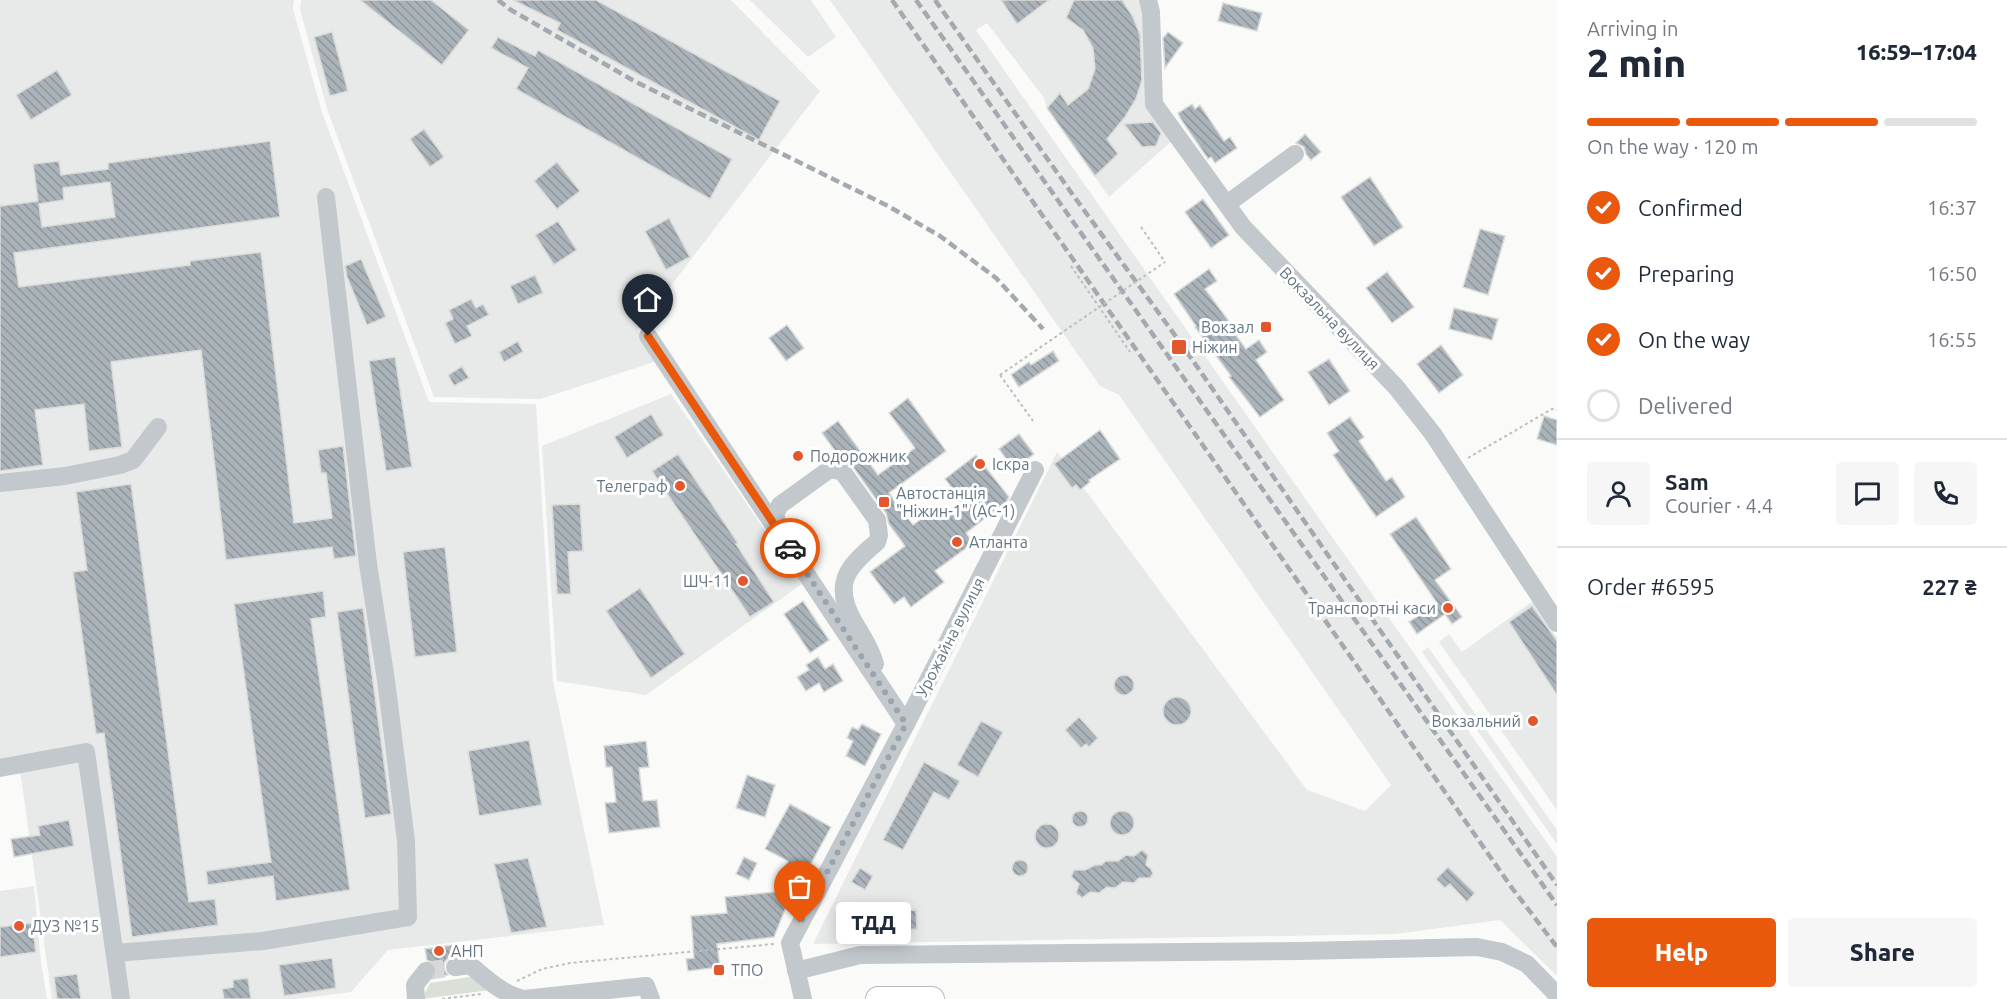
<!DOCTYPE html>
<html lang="en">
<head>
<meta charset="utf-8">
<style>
	body { margin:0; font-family:Ubuntu,sans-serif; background:#f6f6f7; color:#1f2937; height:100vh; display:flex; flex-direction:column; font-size:22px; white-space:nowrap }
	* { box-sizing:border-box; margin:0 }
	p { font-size:20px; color:#747a83 }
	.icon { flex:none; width:33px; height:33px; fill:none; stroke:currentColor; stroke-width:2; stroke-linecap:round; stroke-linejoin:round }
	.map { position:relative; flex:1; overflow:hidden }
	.details { display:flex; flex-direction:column; background:#fff; width:450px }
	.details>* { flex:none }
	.pin { position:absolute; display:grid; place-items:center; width:51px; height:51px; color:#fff; margin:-62px -26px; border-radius:50% 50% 50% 0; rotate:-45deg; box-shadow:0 0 6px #0007 }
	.pin .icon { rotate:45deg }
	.courier { position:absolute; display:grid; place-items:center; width:60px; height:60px; margin:-30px; border:4px solid #ea580c; border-radius:50%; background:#fff; color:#222; box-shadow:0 2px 8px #0007 }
	.bubble { position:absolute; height:42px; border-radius:6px; background:#fff; box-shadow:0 3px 15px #0003; font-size:20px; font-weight:800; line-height:42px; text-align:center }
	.summary em { font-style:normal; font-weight:800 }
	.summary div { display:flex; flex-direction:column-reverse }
	.summary { display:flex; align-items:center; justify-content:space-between; height:102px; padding:0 30px }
	h1 { font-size:39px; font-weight:800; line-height:45px }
	.bar { display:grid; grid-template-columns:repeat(4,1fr); gap:9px 6px; align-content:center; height:72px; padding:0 30px }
	.bar i { height:8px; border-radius:4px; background:#e0e1e3 }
	.bar .active { background:#ea580c }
	.bar p { grid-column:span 4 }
	.line { display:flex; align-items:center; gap:15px; padding:0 30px; border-top:2px solid #e0e1e3 }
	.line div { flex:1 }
	.round { display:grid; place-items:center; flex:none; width:63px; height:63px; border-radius:6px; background:#f6f6f7 }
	ol { padding:0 30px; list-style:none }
	li { display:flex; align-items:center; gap:18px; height:66px }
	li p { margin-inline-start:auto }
	li .icon { padding:6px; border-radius:50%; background:#ea580c; color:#fff; stroke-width:4 }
	li:last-child { color:#747a83 }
	li i { width:33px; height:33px; border:3px solid #e0e1e3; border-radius:50% }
	.action { display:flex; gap:12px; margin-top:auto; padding:12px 30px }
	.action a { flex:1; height:69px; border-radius:6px; background:#ea580c; color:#fff; font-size:24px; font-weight:800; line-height:69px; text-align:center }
	.action a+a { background:#f6f6f7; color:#1f2937 }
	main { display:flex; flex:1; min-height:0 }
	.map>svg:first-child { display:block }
</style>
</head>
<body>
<main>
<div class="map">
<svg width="1557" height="999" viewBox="0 0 1557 999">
	<defs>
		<pattern id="building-back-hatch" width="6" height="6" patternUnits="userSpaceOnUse" patternTransform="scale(1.5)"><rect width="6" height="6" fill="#aab3b9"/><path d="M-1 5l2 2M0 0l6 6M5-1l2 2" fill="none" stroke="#8e969c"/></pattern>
	</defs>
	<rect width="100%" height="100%" fill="#fafaf8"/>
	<g fill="#e8e9e9">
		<polygon points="0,0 294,0 293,9 322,112 429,402 536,404 553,681 604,925 388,950 351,992 296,999 52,999 20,770 0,773"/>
		<polygon points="301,0 731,0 820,91 637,330 657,361 540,399 434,397 327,109 300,9"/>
		<polygon points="750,0 811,0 836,37 808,57"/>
		<polygon points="830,0 1142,0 1148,88 1175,138 1109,197 1047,108 1044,98 987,23 976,30 1557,857 1557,976 1500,920 1395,934 813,944 1057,452 1307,790 1365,811 1391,785 1119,395 1100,386"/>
		<polygon points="671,394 802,584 646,695 557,681 542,446"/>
		<polygon points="1533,601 1557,638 1557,810 1439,642 1449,634 1462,652"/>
		<polygon points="1428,647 1557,830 1557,844 1422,652"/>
		<polygon points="34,886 41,962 47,999 0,999 0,891"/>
	</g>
	<polygon fill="#dadfd7" points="470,977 490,990 422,999 430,983"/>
	<g fill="url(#building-back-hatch)" stroke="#dcdcda" stroke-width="1.5" fill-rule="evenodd">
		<polygon points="360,0 431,0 469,30 442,65"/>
		<polygon points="513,0 596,0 780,101 759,140 557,30 560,23"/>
		<polygon points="1001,0 1049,0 1017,24"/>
		<polygon points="1074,0 1122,0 1133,17 1140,35 1142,80 1136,99 1125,117 1107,139 1118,154 1095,176 1047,108 1060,93 1068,105 1088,89 1095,69 1093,48 1083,30 1066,18"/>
		<polygon points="1223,3 1262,13 1257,31 1218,21"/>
		<polygon points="332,32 348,91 330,96 314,37"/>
		<polygon points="1168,32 1183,43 1165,68 1163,38"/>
		<polygon points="498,37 535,56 538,50 732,159 710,199 516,89 528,68 491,48"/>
		<polygon points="57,70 72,95 31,120 16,95"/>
		<polygon points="1192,104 1195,109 1200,105 1224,141 1230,137 1237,148 1215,163 1211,157 1208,159 1180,118 1178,113"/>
		<polygon points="1153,122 1161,133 1156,146 1142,147 1124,124"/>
		<polygon points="424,129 444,157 430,167 410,139"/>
		<polygon points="1305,134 1321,152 1311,160 1306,154 1304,147 1296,143"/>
		<path d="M270 141 280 217 14 253 19 287 190 265V261L261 252 294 523 332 518 326 473H321L318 450 343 446 356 556 334 559 332 547 226 560 201 350 111 362 122 447 89 451 84 404 35 410 43 465 0 471V206L38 201 33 164 59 161 61 175 108 169V163ZM110 182 115 217 42 227 39 204 64 200 63 188Z"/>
		<polygon points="557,162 580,191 557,209 534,181"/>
		<polygon points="1370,177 1403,227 1374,246 1341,197"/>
		<polygon points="1203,199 1229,235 1211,248 1185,212"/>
		<polygon points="669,218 690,257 666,270 645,231"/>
		<polygon points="558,221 577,250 554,265 535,235"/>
		<polygon points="1480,229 1505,236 1488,295 1463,287"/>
		<polygon points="361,259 386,317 367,325 347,277 345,266"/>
		<polygon points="1209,269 1217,281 1205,289 1234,328 1232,330 1246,349 1259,340 1267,352 1256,360 1284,400 1260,417 1229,377 1231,376 1195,327 1196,326 1174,294"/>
		<polygon points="1387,272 1414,307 1392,323 1366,288"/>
		<polygon points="535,275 543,293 518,304 510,286"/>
		<polygon points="471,299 476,308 483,304 489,315 467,326 472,336 455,344 445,323 453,319 449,310"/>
		<polygon points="1454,308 1498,319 1492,340 1449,329"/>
		<polygon points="787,325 804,348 786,361 769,338"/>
		<polygon points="518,341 523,352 504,362 499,352"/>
		<polygon points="1441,345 1463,375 1439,393 1417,364"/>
		<polygon points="1053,351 1059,361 1019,387 1011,375 1029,362 1031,365"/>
		<polygon points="395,357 412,467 386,471 369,361"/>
		<polygon points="1329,359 1350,391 1329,405 1308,372"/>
		<polygon points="462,366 469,378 454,386 448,375"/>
		<polygon points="908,398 946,451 889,493 913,525 933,510 940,520 960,505 956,500 959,497 945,479 976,455 1009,497 1006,502 966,533 973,543 935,571 944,582 911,607 904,597 894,604 870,572 905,546 889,524 886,513 851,464 841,459 822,433 838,421 878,475 915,448 889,413"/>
		<polygon points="651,414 664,435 627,458 614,437"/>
		<polygon points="1544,416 1557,420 1557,445 1537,439"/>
		<polygon points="1350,417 1364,437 1359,441 1386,481 1392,477 1405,497 1376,517 1333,455 1339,451 1327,433"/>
		<polygon points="1100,430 1120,459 1089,480 1090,482 1080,490 1076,485 1072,488 1054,464"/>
		<polygon points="1019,434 1034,454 1014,469 999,449"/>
		<polygon points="678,454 738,543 736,544 774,602 750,617 652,471"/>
		<polygon points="131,484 189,902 215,899 218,925 132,937 104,733 96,734 73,572 87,570 76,492"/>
		<polygon points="580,504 583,551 568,552 571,594 557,594 552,505"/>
		<polygon points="1416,517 1451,569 1435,580 1462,617 1452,624 1445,614 1417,634 1409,622 1437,603 1390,534"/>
		<polygon points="445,547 457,652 415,657 403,552"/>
		<polygon points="640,588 685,654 651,678 606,611"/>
		<polygon points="323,591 326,617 311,619 350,890 276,901 273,876 208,885 206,871 271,862 234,604"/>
		<polygon points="803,601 829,640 810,653 784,614"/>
		<polygon points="1532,606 1557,641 1557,695 1509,622"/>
		<polygon points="363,608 391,814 365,818 337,612"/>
		<polygon points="818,657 825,669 833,664 843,681 824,692 819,683 806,691 797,677 809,670 806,665"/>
		<circle cx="1124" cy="685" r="10"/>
		<circle cx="1177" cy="711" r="14"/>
		<polygon points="1079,717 1098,738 1089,747 1086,744 1081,748 1065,730"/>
		<polygon points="981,721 1003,732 978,777 957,765"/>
		<polygon points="862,724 881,734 865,766 846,756 853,741 847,738 852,727 858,730"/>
		<polygon points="529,740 542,805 479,816 468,751"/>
		<polygon points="646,741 649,767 639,768 643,801 657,800 660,827 609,833 605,803 616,802 612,767 606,767 604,746"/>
		<polygon points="924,762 960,781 949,800 934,792 903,850 883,840"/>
		<polygon points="747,775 775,785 765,817 736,808"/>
		<polygon points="790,804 831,827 802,880 783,870 788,861 765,849"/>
		<circle cx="1080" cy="819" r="8"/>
		<circle cx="1122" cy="823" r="12"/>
		<polygon points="69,820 74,846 14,857 11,839 40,835 38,826"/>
		<circle cx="1047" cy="836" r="12"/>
		<polygon points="1142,850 1148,855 1146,865 1151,869 1153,874 1150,878 1139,878 1134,883 1123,882 1115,888 1107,887 1099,893 1090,892 1082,898 1076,893 1079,884 1071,877 1074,870 1085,870 1095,865 1101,865 1106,861 1118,861 1126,855 1134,856"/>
		<polygon points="744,857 757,863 749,880 736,874"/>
		<polygon points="528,858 547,927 511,933 494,864"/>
		<circle cx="1020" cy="868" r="8"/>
		<polygon points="1448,867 1475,893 1467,902 1450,884 1445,888 1436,879"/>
		<polygon points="860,868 873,876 865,890 851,882"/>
		<polygon points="793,890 774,937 717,944 720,967 688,971 686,959 694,958 691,916 727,913 725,897"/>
		<polygon points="916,910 917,929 883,930 882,911"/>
		<polygon points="32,923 36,952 0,957 0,927"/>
		<polygon points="452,945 454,956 448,958 444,963 444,969 448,975 435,977 437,967 432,962 427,960 425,949"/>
		<polygon points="332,958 336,988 284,996 279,965"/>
		<polygon points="77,974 81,999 57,999 54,977"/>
		<polygon points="248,978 251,999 224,999 222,989 233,987 233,980"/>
	</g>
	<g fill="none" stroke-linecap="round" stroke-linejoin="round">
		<polyline stroke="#d5d9db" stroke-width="18" stroke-dasharray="18 9" stroke-linecap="butt" points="426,971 455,967"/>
		<defs>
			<polyline id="major" points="878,999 932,999"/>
		</defs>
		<use href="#major" stroke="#b5babe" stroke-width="26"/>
		<g stroke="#bbbfc2" stroke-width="2" stroke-dasharray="3 3" stroke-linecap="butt">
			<polyline points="1141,227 1165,262"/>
			<polyline points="1071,266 1130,352"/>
			<polyline points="1000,375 1033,421"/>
			<polyline points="1468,458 1552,409 1557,410"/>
			<polyline points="517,981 542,969 570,963 774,944"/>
			<polyline points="442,999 481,994"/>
		</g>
		<g stroke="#c3c8cc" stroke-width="18">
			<polyline points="1148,0 1151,12 1154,104 1243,227 1396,387 1433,434 1557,623"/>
			<polyline points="1227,204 1295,154"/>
			<polyline points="648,336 906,724"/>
			<polyline points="0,483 65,476 120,465 133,460 158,427"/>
			<path d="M779 530 775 514 780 505 830 469 842 471 877 520 879 535 877 542C847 567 832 584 854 622 862 636 871 648 875 664"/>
			<polyline points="0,768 86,752 121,999"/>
			<polyline points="116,953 263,941 408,917 406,841 386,680 368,564 326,197"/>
			<path d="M455 967 470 965C486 978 503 995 524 999L646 986 651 999"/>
			<polyline points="796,971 860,955 1300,951 1477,947 1502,952 1527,964 1557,995"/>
			<polyline points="416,999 415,985 426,971"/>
			<polyline points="803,999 790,943 906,724 1035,470"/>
		</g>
		<use href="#major" stroke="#fff" stroke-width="24"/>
		<g stroke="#a2aab0" stroke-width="4.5" stroke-dasharray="9 4.5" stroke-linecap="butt">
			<polyline points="498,0 511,10 636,82 888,206 940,236 996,278 1043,329"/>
			<polyline points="892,0 1512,888 1557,947"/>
			<polyline points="916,0 1557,905"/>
			<polyline points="935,0 1073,195 1182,345 1557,885"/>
		</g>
		<polyline stroke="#bbbfc2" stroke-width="2" stroke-dasharray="3 3" stroke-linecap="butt" points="1000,375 1165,262"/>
	</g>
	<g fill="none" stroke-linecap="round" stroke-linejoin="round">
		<polyline stroke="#99a4ac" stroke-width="6" stroke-dasharray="0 10.8" points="790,548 906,724 800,923"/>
		<polyline stroke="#ea580c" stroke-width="8" points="648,336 790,548"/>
	</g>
	<g fill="#e4572e" stroke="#fff" stroke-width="2">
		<rect x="1260" y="321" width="12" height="12" rx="3"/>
		<rect x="1171" y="339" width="16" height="16" rx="3"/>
		<circle cx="798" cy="456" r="6"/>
		<circle cx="980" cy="464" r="6"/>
		<circle cx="680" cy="486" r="6"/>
		<rect x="878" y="496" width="12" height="12" rx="3"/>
		<circle cx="957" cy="542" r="6"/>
		<circle cx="743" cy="581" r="6"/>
		<circle cx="1448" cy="608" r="6"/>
		<circle cx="1533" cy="721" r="6"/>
		<circle cx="19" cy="926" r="6"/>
		<circle cx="439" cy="951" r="6"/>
		<rect x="713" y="964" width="12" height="12" rx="3"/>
	</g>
	<g text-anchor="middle" stroke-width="6" stroke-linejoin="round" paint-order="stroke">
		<g font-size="16" fill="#657683" stroke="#fff">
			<text transform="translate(1330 318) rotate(46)" y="6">Вокзальна вулиця</text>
			<text transform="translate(950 637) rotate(-63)" y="6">Урожайна вулиця</text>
		</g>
		<g font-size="16" fill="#657683" stroke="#fff" text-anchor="start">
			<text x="1254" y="333" text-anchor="end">Вокзал</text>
			<text x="1192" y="353">Ніжин</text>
			<text x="810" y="462">Подорожник</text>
			<text x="992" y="470">Іскра</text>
			<text x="668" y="492" text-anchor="end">Телеграф</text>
			<text x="896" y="499">Автостанція<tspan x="896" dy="18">"Ніжин-1" (АС-1)</tspan></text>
			<text x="969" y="548">Атланта</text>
			<text x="731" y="587" text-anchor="end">ШЧ-11</text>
			<text x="1436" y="614" text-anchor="end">Транспортні каси</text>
			<text x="1521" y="727" text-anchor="end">Вокзальний</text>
			<text x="31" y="932">ДУЗ №15</text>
			<text x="451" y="957">АНП</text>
			<text x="731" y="976">ТПО</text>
		</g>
	</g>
</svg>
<div class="pin" style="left:800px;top:923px;background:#ea580c"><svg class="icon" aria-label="bag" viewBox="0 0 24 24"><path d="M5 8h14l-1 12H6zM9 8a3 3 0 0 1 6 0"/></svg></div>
<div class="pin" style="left:648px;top:336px;background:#1f2937"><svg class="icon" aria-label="home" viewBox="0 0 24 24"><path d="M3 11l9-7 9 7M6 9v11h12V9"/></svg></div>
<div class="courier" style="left:790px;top:548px"><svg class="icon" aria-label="car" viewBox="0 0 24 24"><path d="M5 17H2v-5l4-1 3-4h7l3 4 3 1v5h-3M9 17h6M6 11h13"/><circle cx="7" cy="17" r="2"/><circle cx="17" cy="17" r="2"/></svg></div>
<div class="bubble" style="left:836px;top:902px;width:75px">ТДД</div>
</div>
<section class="details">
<div class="summary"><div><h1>2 min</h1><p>Arriving in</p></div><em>16:59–17:04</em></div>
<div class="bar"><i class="active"></i><i class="active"></i><i class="active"></i><i></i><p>On the way · 120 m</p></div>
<ol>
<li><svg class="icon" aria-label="check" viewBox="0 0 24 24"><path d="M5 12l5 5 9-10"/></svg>Confirmed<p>16:37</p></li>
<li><svg class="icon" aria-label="check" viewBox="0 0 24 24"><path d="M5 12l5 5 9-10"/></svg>Preparing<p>16:50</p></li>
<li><svg class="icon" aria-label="check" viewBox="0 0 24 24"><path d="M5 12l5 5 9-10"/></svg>On the way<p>16:55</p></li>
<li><i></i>Delivered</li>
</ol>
<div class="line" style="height:108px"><a class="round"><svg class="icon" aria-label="person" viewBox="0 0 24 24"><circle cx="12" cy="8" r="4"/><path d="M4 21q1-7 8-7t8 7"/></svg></a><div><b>Sam</b><p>Courier · 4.4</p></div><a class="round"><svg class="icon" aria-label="chat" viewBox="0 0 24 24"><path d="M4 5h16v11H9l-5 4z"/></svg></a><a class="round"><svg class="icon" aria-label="phone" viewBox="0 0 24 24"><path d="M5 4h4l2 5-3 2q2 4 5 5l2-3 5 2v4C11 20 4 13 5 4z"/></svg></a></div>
<div class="line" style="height:78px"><div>Order #6595</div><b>227 ₴</b></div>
<div class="action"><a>Help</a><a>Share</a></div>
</section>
</main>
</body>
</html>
